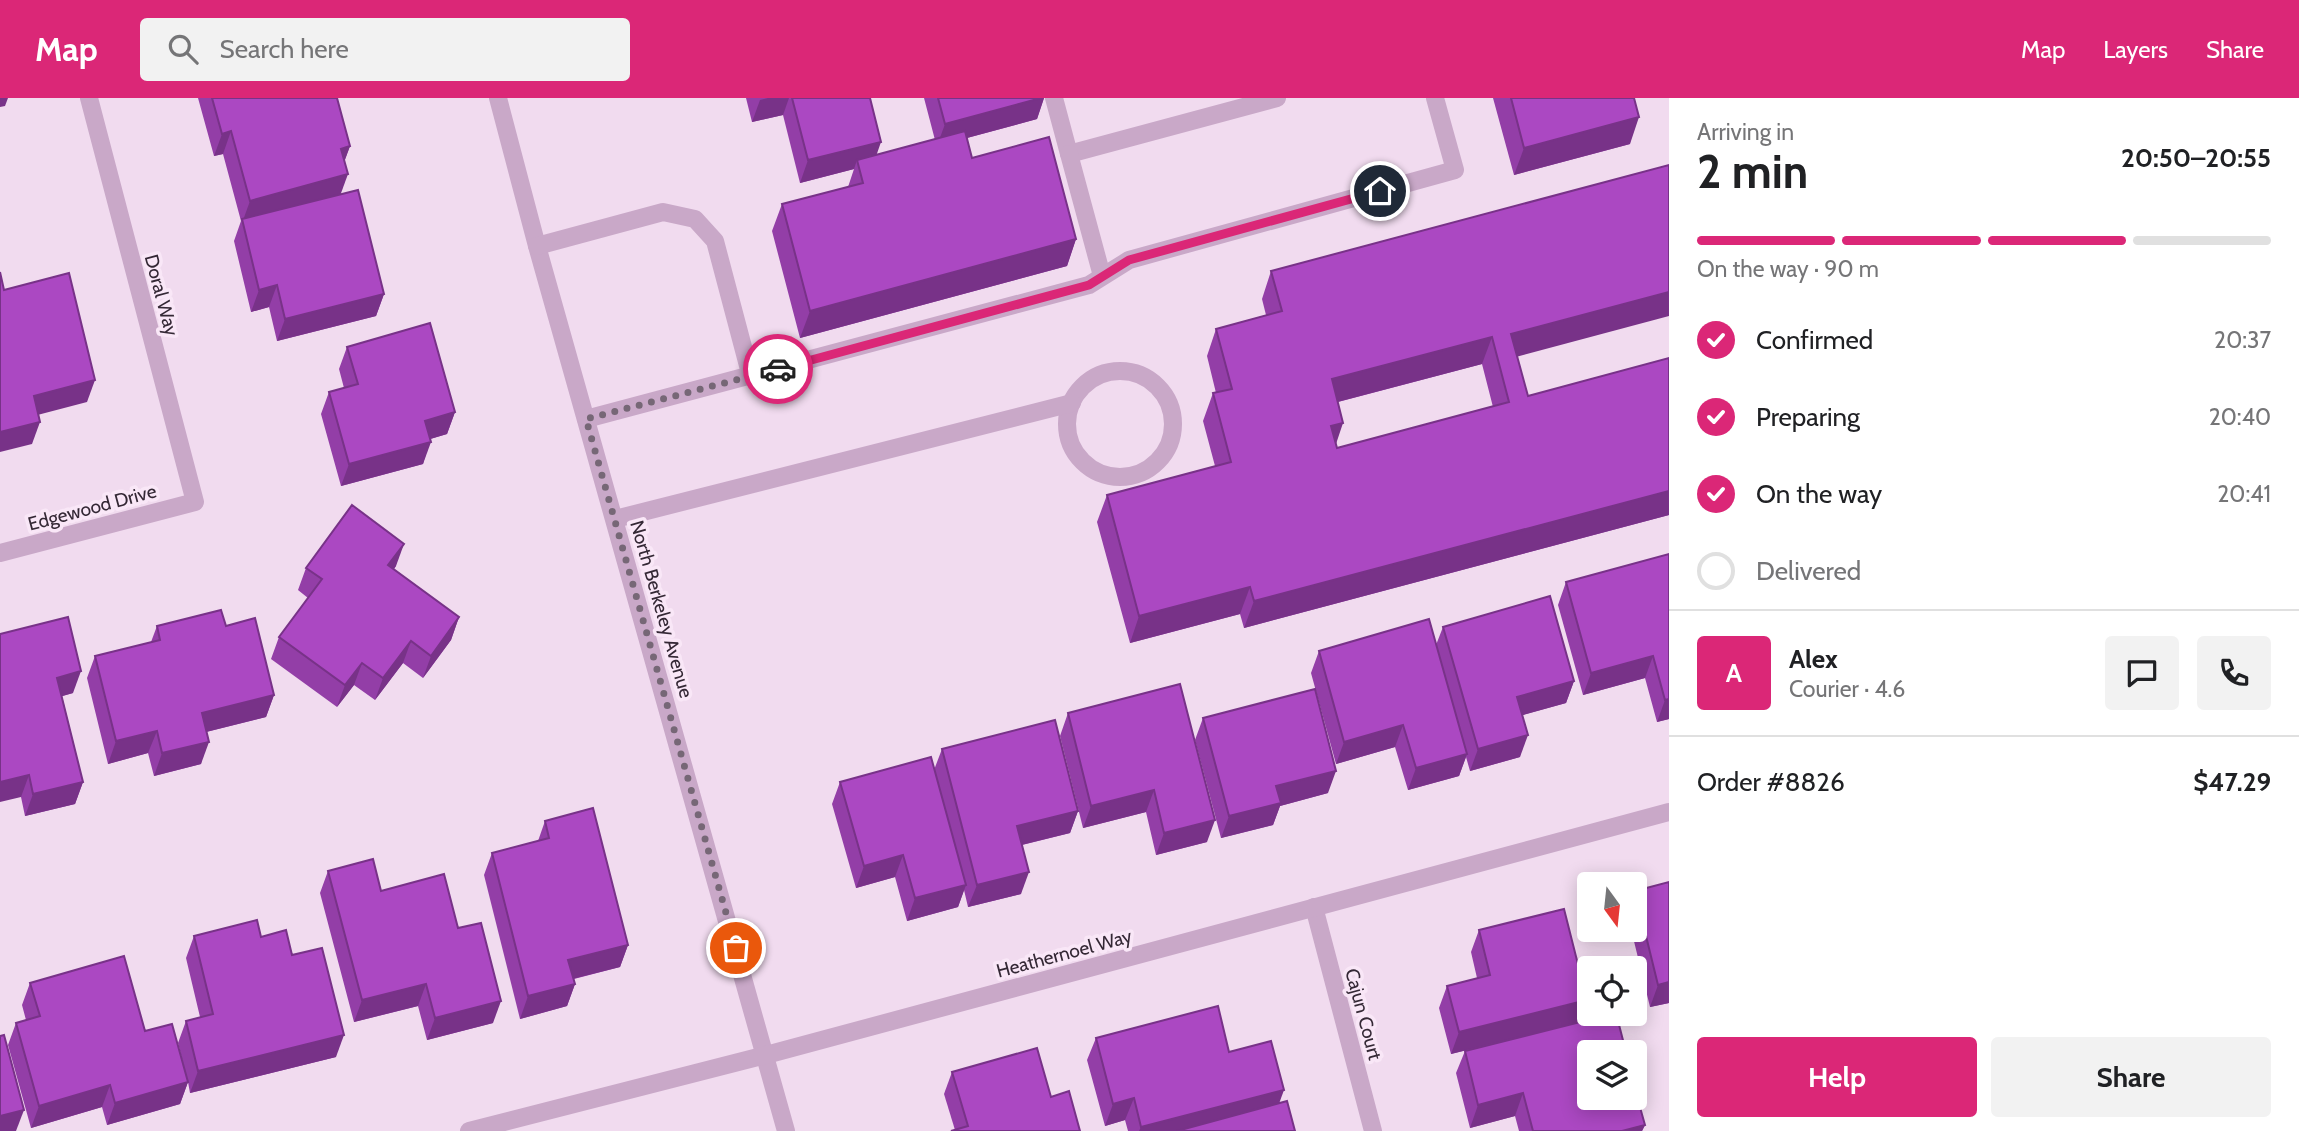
<!DOCTYPE html>
<html lang="en">
<head>
<meta charset="utf-8">
<style>
	body { margin:0; font-family:Cabin,sans-serif; background:#f2f2f2; color:#202124; height:100vh; display:flex; flex-direction:column; font-size:26px; white-space:nowrap }
	* { box-sizing:border-box; margin:0 }
	p { font-size:23px; color:#757577 }
	.icon { flex:none; width:38px; height:38px; fill:none; stroke:currentColor; stroke-width:2; stroke-linecap:round; stroke-linejoin:round }
	.map { position:relative; flex:1; overflow:hidden }
	.sheet { display:flex; flex-direction:column; background:#fff; width:630px }
	.sheet>* { flex:none }
	.needle { width:46px; rotate:165deg }
	.tools { position:absolute; left:1577px; top:774px; display:grid; gap:14px }
	.tools a { display:grid; place-items:center; width:70px; height:70px; border-radius:7px; background:#fff; box-shadow:0 4px 18px #0003; font-size:35px }
	.pin { position:absolute; display:grid; place-items:center; width:60px; height:60px; color:#fff; margin:-30px; border:4px solid #fff; border-radius:50%; box-shadow:0 2px 7px #0007 }
	.courier { position:absolute; display:grid; place-items:center; width:70px; height:70px; margin:-35px; border:5px solid #db2777; border-radius:50%; background:#fff; color:#222; box-shadow:0 2px 9px #0007 }
	.summary em { font-style:normal; font-weight:700 }
	.summary div { display:flex; flex-direction:column-reverse }
	.summary { display:flex; align-items:center; justify-content:space-between; height:119px; padding:0 28px }
	h1 { font-size:46px; font-weight:700; line-height:52px }
	.bar { display:grid; grid-template-columns:repeat(4,1fr); gap:10px 7px; align-content:center; height:84px; padding:0 28px }
	.bar i { height:9px; border-radius:5px; background:#e0e0e0 }
	.bar .selected { background:#db2777 }
	.bar p { grid-column:span 4 }
	.line { display:flex; align-items:center; gap:18px; padding:0 28px; border-top:2px solid #e0e0e0 }
	.line div { flex:1 }
	.round { display:grid; place-items:center; flex:none; width:74px; height:74px; border-radius:7px; background:#f2f2f2 }
	ol { padding:0 28px; list-style:none }
	li { display:flex; align-items:center; gap:21px; height:77px }
	li p { margin-inline-start:auto }
	li .icon { padding:7px; border-radius:50%; background:#db2777; color:#fff; stroke-width:4 }
	li:last-child { color:#757577 }
	li i { width:38px; height:38px; border:4px solid #e0e0e0; border-radius:50% }
	.action { display:flex; gap:14px; margin-top:auto; padding:14px 28px }
	.action a { flex:1; height:80px; border-radius:7px; background:#db2777; color:#fff; font-size:28px; font-weight:700; line-height:80px; text-align:center }
	.action a+a { background:#f2f2f2; color:#202124 }
	header { display:flex; align-items:center; gap:42px; box-sizing:border-box; height:98px; padding:0 35px; background:#db2777; color:#fff }
	header strong { font-size:33px }
	nav { display:flex; gap:38px; margin-inline-start:auto; font-size:24px }
	.search { width:490px; height:63px; background:#f2f2f2; display:flex; align-items:center; gap:18px; box-sizing:border-box; padding:0 24px; border-radius:7px; color:#757577; font-size:26px }
	main { display:flex; flex:1; min-height:0 }
	.map>svg:first-child { display:block }
</style>
</head>
<body>
<header>
<strong>Map</strong>
<div class="search"><svg class="icon" aria-label="search" viewBox="0 0 24 24"><circle cx="10" cy="10" r="6"/><path d="M15 15l6 6"/></svg>Search here</div>
<nav><a>Map</a><a>Layers</a><a>Share</a></nav>
</header>
<main>
<div class="map">
<svg width="1669" height="1033" viewBox="0 0 1669 1033">
	<rect width="100%" height="100%" fill="#f1dbef"/>
	<g fill="none" stroke-linecap="round" stroke-linejoin="round">
		<g stroke="#c9a8c8" stroke-width="18">
			<polyline points="498,0 537,148 786,1033"/>
			<polyline points="1054,0 1069,56 1277,0"/>
			<polyline points="1069,56 1102,178"/>
			<polyline points="537,148 663,114 695,121 715,143 751,279"/>
			<circle cx="1120" cy="326" r="53"/>
			<polyline points="586,321 1089,187 1129,162 1455,72 1435,0"/>
			<polyline points="615,421 1072,305"/>
			<polyline points="0,455 195,404 89,0"/>
			<polyline points="1314,809 1373,1033"/>
			<polyline points="469,1033 766,957 1669,714"/>
		</g>
	</g>
	<g fill="#933ea7" fill-rule="evenodd">
		<polygon points="198,0 337,0 350,48 344,64 340,96 384,196 376,218 277,243 269,209 251,214 234,143 241,123 223,56 214,58"/>
		<polygon points="746,0 870,0 876,57 935,42 924,0 1044,0 1037,21 967,40 972,60 1076,141 1067,168 800,240 772,133 782,106 848,89 854,71 800,85 783,17 752,24"/>
		<polygon points="1493,0 1634,0 1630,46 1514,77"/>
		<path d="M1669 67 1517 259 1528 298 1669 260V417L1244 530 1240 516 1130 545 1097 424 1107 397 1215 368 1203 323 1213 295H1216L1207 258 1216 231 1266 217 1262 201 1271 173ZM1482 266 1493 309 1337 350 1336 346 1338 304Z"/>
		<polygon points="347,249 455,314 447,336 430,341 423,366 341,388 321,316 329,294 344,290 339,271"/>
		<polygon points="1669,456 1669,621 1657,624 1645,580 1583,597 1558,507 1566,484"/>
		<polygon points="396,468 394,471 459,519 451,542 423,580 403,565 375,602 354,587 337,609 271,561 279,539 308,500 298,492 306,470"/>
		<polygon points="157,528 226,528 274,597 266,619 206,634 201,666 154,678 148,655 108,666 87,580 95,558 151,544"/>
		<polygon points="1443,529 1574,583 1566,605 1522,617 1520,659 1470,673 1466,659 1459,678 1408,692 1395,649 1336,666 1311,575 1319,553 1436,547"/>
		<polygon points="0,536 73,595 62,598 83,684 75,706 25,718 21,699"/>
		<polygon points="1180,586 1207,744 1156,757 1146,714 1083,730 1060,638 1068,615"/>
		<polygon points="1203,620 1328,695 1280,708 1273,727 1221,740 1195,642"/>
		<polygon points="942,651 1078,713 1070,735 1022,747 1021,796 968,809 964,792 958,809 907,823 895,779 856,790 832,706 840,684 934,672"/>
		<polygon points="545,723 628,847 620,869 574,881 575,886 567,908 520,921 484,777 492,755 538,743"/>
		<polygon points="328,773 381,793 458,830 493,925 427,942 418,908 354,924 320,795"/>
		<polygon points="1669,784 1669,905 1650,909 1631,831 1634,831 1635,793"/>
		<polygon points="1479,832 1587,902 1579,924 1451,956 1439,910 1447,888 1477,880 1471,854"/>
		<polygon points="194,838 261,839 292,857 336,959 190,995 188,984 180,1006 107,1027 102,1009 31,1030 8,947 16,925 26,922 22,907 30,885 145,933 186,977 178,945 186,923 200,919 186,860"/>
		<polygon points="1096,940 1229,954 1279,1005 1295,1033 1128,1033 1125,1022 1105,1028 1087,962"/>
		<polygon points="1465,953 1645,1027 1642,1033 1519,1033 1515,1018 1470,1030 1456,975"/>
		<polygon points="952,974 1051,999 1080,1033 955,1032 944,996"/>
	</g>
	<g fill="#783288">
		<polygon points="0,0 8,0 5,8 0,9"/>
		<polygon points="768,0 789,0 783,17 752,24 760,2"/>
		<polygon points="1041,0 1044,0 1037,21 937,48 945,26"/>
		<polygon points="1639,19 1630,46 1514,77 1524,50"/>
		<polygon points="231,33 223,56 214,58 222,36"/>
		<polygon points="881,44 873,67 857,62 854,71 800,85 808,62"/>
		<polygon points="350,48 342,70 341,51"/>
		<polygon points="348,76 340,98 242,125 250,103"/>
		<polygon points="1076,141 1067,168 800,240 810,213"/>
		<polygon points="277,187 269,209 251,214 259,192"/>
		<polygon points="1669,194 1669,218 1501,263 1511,236"/>
		<polygon points="384,196 376,218 277,243 285,221"/>
		<polygon points="1492,239 1482,266 1322,308 1332,281"/>
		<polygon points="95,282 87,304 26,320 34,298"/>
		<polygon points="455,314 447,336 417,345 425,323"/>
		<polygon points="40,324 32,346 0,354 0,334"/>
		<polygon points="1343,325 1334,352 1331,328"/>
		<polygon points="431,344 423,366 341,388 349,366"/>
		<polygon points="1669,393 1669,417 1244,530 1254,503"/>
		<polygon points="404,446 396,468 380,489 388,467"/>
		<polygon points="1250,489 1240,516 1130,545 1139,518"/>
		<polygon points="459,519 451,542 423,580 431,558"/>
		<polygon points="411,543 403,565 375,602 383,580"/>
		<polygon points="1653,558 1645,580 1583,597 1591,575"/>
		<polygon points="362,565 354,587 337,609 345,587"/>
		<polygon points="81,573 73,595 49,602 57,580"/>
		<polygon points="1574,583 1566,605 1509,621 1517,599"/>
		<polygon points="274,597 266,619 194,637 202,615"/>
		<polygon points="1669,601 1669,621 1657,624 1665,602"/>
		<polygon points="1403,627 1395,649 1336,666 1344,644"/>
		<polygon points="157,633 148,655 108,666 116,643"/>
		<polygon points="1528,637 1520,659 1470,673 1478,651"/>
		<polygon points="209,644 201,666 154,678 162,655"/>
		<polygon points="1467,656 1459,678 1408,692 1416,670"/>
		<polygon points="1336,673 1328,695 1280,708 1273,727 1221,740 1229,718 1276,688"/>
		<polygon points="29,677 21,699 0,704 0,684"/>
		<polygon points="83,684 75,706 25,718 33,696"/>
		<polygon points="1154,692 1146,714 1083,730 1091,708"/>
		<polygon points="1078,713 1070,735 1009,750 1017,728"/>
		<polygon points="1215,722 1207,744 1156,757 1164,735"/>
		<polygon points="903,757 895,779 856,790 864,768"/>
		<polygon points="1029,774 1021,796 968,809 977,787"/>
		<polygon points="966,787 958,809 907,823 915,800"/>
		<polygon points="628,847 620,869 560,884 568,862"/>
		<polygon points="1669,884 1669,905 1650,909 1658,887"/>
		<polygon points="426,886 418,908 354,924 362,902"/>
		<polygon points="575,886 567,908 520,921 528,898"/>
		<polygon points="1587,902 1579,924 1451,956 1459,934"/>
		<polygon points="501,903 493,925 427,942 435,920"/>
		<polygon points="344,937 336,959 190,995 198,973"/>
		<polygon points="188,984 180,1006 107,1027 115,1005"/>
		<polygon points="110,987 102,1009 31,1030 39,1008"/>
		<polygon points="1284,992 1276,1014 1202,1033 1139,1033 1141,1029"/>
		<polygon points="1523,995 1515,1018 1470,1030 1478,1007"/>
		<polygon points="1134,1000 1125,1022 1105,1028 1113,1006"/>
		<polygon points="24,1012 16,1033 0,1033 0,1018"/>
		<polygon points="1645,1027 1642,1033 1622,1033"/>
	</g>
	<g fill="#ab48c2" stroke="#783288" stroke-width="2" fill-rule="evenodd">
		<polygon points="212,0 337,0 350,48 341,51 348,76 250,103 231,33 222,36"/>
		<polygon points="792,0 870,0 881,44 808,62"/>
		<polygon points="938,0 1041,0 945,26"/>
		<polygon points="1511,0 1634,0 1639,19 1524,50"/>
		<polygon points="965,33 972,60 1049,39 1076,141 810,213 782,106 863,85 857,62"/>
		<path d="M1669 67V194L1511 236 1528 298 1669 260V393L1254 503 1250 489 1139 518 1107 397 1231 364 1213 295 1232 291 1216 231 1282 213 1271 173ZM1492 239 1509 304 1337 350 1331 328 1343 325 1332 281Z"/>
		<polygon points="358,92 384,196 285,221 277,187 259,192 242,121"/>
		<polygon points="0,174 4,192 69,175 95,282 34,298 40,324 0,334"/>
		<polygon points="430,225 455,314 425,323 431,344 349,366 329,294 358,286 347,249"/>
		<polygon points="352,407 404,446 388,467 459,519 431,558 411,543 383,580 362,565 345,587 279,539 322,481 306,470"/>
		<polygon points="1669,456 1669,601 1665,602 1653,558 1591,575 1566,484"/>
		<polygon points="1550,498 1574,583 1517,599 1528,637 1478,651 1443,529"/>
		<polygon points="221,512 226,528 255,520 274,597 202,615 209,644 162,655 157,633 116,643 95,558 160,542 157,528"/>
		<polygon points="68,519 81,573 57,580 83,684 33,696 29,677 0,684 0,536"/>
		<polygon points="1429,521 1467,656 1416,670 1403,627 1344,644 1319,553"/>
		<polygon points="1180,586 1215,722 1164,735 1154,692 1091,708 1068,615"/>
		<polygon points="1315,591 1336,673 1276,688 1281,705 1229,718 1203,620"/>
		<polygon points="1055,622 1078,713 1017,728 1029,774 977,787 942,651"/>
		<polygon points="931,659 966,787 915,800 903,757 864,768 840,684"/>
		<polygon points="593,710 628,847 568,862 575,886 528,898 492,755 549,740 545,723"/>
		<polygon points="373,761 381,793 444,776 458,830 481,825 501,903 435,920 426,886 362,902 328,773"/>
		<polygon points="1669,784 1669,884 1658,887 1635,793"/>
		<polygon points="1564,811 1587,902 1459,934 1447,888 1490,877 1479,832"/>
		<polygon points="257,822 261,839 286,832 292,857 322,850 344,937 198,973 186,923 213,916 194,838"/>
		<polygon points="124,858 145,933 172,926 188,984 115,1005 110,987 39,1008 16,925 40,918 30,885"/>
		<polygon points="1218,908 1229,954 1271,943 1284,992 1141,1029 1134,1000 1113,1006 1096,940"/>
		<polygon points="1616,915 1626,954 1589,954 1589,999 1634,999 1634,988 1645,1027 1622,1033 1533,1033 1523,995 1478,1007 1465,953"/>
		<polygon points="4,937 24,1012 0,1018 0,938"/>
		<polygon points="1037,950 1051,999 1069,993 1080,1033 951,1033 968,1028 952,974"/>
		<polygon points="1287,1003 1295,1033 1177,1033"/>
	</g>
	<g fill="none" stroke-linecap="round" stroke-linejoin="round">
		<polyline stroke="#766776" stroke-width="7" stroke-dasharray="0 12.6" points="736,850 586,321 778,271"/>
		<polyline stroke="#db2777" stroke-width="9" points="778,271 1089,187 1129,162 1380,93"/>
	</g>
	<g text-anchor="middle" stroke-width="7" stroke-linejoin="round" paint-order="stroke">
		<g font-size="19" fill="#342835" stroke="#f9e7f7">
			<text transform="translate(162 197) rotate(75)" y="7">Doral Way</text>
			<text transform="translate(92 409) rotate(-15)" y="7">Edgewood Drive</text>
			<text transform="translate(662 511) rotate(74)" y="7">North Berkeley Avenue</text>
			<text transform="translate(1064 855) rotate(-15)" y="7">Heathernoel Way</text>
			<text transform="translate(1364 916) rotate(75)" y="7">Cajun Court</text>
		</g>
	</g>
</svg>
<div class="tools">
<a><svg class="needle" viewBox="-14 -14 28 28"><path d="M0-13l5 13h-10z" fill="#e53935"/><path d="M0 13l5-13h-10z" fill="#757577"/></svg></a>
<a><svg class="icon" aria-label="locate" viewBox="0 0 24 24"><circle cx="12" cy="12" r="6"/><path d="M12 2v4M12 18v4M2 12h4M18 12h4"/></svg></a>
<a><svg class="icon" aria-label="layers" viewBox="0 0 24 24"><path d="M12 4l9 5-9 5-9-5zM3 14l9 5 9-5"/></svg></a>
</div>
<div class="pin" style="left:736px;top:850px;background:#ea580c"><svg class="icon" aria-label="bag" viewBox="0 0 24 24"><path d="M5 8h14l-1 12H6zM9 8a3 3 0 0 1 6 0"/></svg></div>
<div class="pin" style="left:1380px;top:93px;background:#1f2937"><svg class="icon" aria-label="home" viewBox="0 0 24 24"><path d="M3 11l9-7 9 7M6 9v11h12V9"/></svg></div>
<div class="courier" style="left:778px;top:271px"><svg class="icon" aria-label="car" viewBox="0 0 24 24"><path d="M5 17H2v-5l4-1 3-4h7l3 4 3 1v5h-3M9 17h6M6 11h13"/><circle cx="7" cy="17" r="2"/><circle cx="17" cy="17" r="2"/></svg></div>
</div>
<section class="sheet">
<div class="summary"><div><h1>2 min</h1><p>Arriving in</p></div><em>20:50–20:55</em></div>
<div class="bar"><i class="selected"></i><i class="selected"></i><i class="selected"></i><i></i><p>On the way · 90 m</p></div>
<ol>
<li><svg class="icon" aria-label="check" viewBox="0 0 24 24"><path d="M5 12l5 5 9-10"/></svg>Confirmed<p>20:37</p></li>
<li><svg class="icon" aria-label="check" viewBox="0 0 24 24"><path d="M5 12l5 5 9-10"/></svg>Preparing<p>20:40</p></li>
<li><svg class="icon" aria-label="check" viewBox="0 0 24 24"><path d="M5 12l5 5 9-10"/></svg>On the way<p>20:41</p></li>
<li><i></i>Delivered</li>
</ol>
<div class="line" style="height:126px"><b class="round" style="background:#db2777;color:#fff">A</b><div><b>Alex</b><p>Courier · 4.6</p></div><a class="round"><svg class="icon" aria-label="chat" viewBox="0 0 24 24"><path d="M4 5h16v11H9l-5 4z"/></svg></a><a class="round"><svg class="icon" aria-label="phone" viewBox="0 0 24 24"><path d="M5 4h4l2 5-3 2q2 4 5 5l2-3 5 2v4C11 20 4 13 5 4z"/></svg></a></div>
<div class="line" style="height:91px"><div>Order #8826</div><b>$47.29</b></div>
<div class="action"><a>Help</a><a>Share</a></div>
</section>
</main>
</body>
</html>
